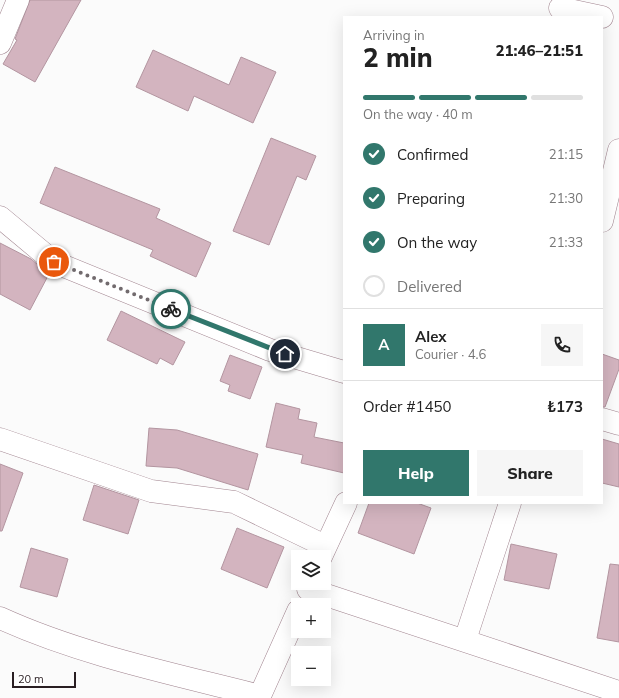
<!DOCTYPE html>
<html lang="en">
<head>
<meta charset="utf-8">
<style>
	body { margin:0; font-family:Mulish,sans-serif; background:#f6f6f6; color:#222; height:100vh; display:flex; flex-direction:column; font-size:15px; white-space:nowrap }
	* { box-sizing:border-box; margin:0 }
	p { font-size:13px; color:#767676 }
	.icon { flex:none; width:22px; height:22px; fill:none; stroke:currentColor; stroke-width:2; stroke-linecap:round; stroke-linejoin:round }
	.map { position:relative; flex:1; overflow:hidden }
	.panel { position:absolute; left:343px; top:16px; width:260px; height:488px; display:flex; flex-direction:column; background:#fff; border-radius:0px; box-shadow:0 4px 16px #0002 }
	.panel>* { flex:none }
	.buttons { position:absolute; left:291px; top:550px; display:grid; gap:8px }
	.buttons a { display:grid; place-items:center; width:40px; height:40px; border-radius:0px; background:#fff; box-shadow:0 4px 16px #0002; font-size:20px }
	.scale { position:absolute; left:12px; bottom:10px; width:64px; box-sizing:border-box; padding-left:4px; border:2px solid #291e22; border-top:0; font-size:11px; line-height:14px; white-space:nowrap; color:#291e22; -webkit-text-stroke:3px #fff; paint-order:stroke }
	.pin { position:absolute; display:grid; place-items:center; width:34px; height:34px; color:#fff; margin:-17px; border:2px solid #fff; border-radius:50%; box-shadow:0 1px 4px #0007 }
	.courier { position:absolute; display:grid; place-items:center; width:40px; height:40px; margin:-20px; border:3px solid #31776c; border-radius:50%; background:#fff; color:#222; box-shadow:0 1px 5px #0007 }
	.overview em { font-style:normal; font-weight:800 }
	.overview div { display:flex; flex-direction:column-reverse }
	.overview { display:flex; align-items:center; justify-content:space-between; height:68px; padding:0 20px }
	h1 { font-size:26px; font-weight:800; line-height:30px }
	.bar { display:grid; grid-template-columns:repeat(4,1fr); gap:6px 4px; align-content:center; height:48px; padding:0 20px }
	.bar i { height:5px; border-radius:3px; background:#e0e0e0 }
	.bar .on { background:#31776c }
	.bar p { grid-column:span 4 }
	.line { display:flex; align-items:center; gap:10px; padding:0 20px; border-top:1px solid #e0e0e0 }
	.line div { flex:1 }
	.round { display:grid; place-items:center; flex:none; width:42px; height:42px; border-radius:0px; background:#f6f6f6 }
	ol { padding:0 20px; list-style:none }
	li { display:flex; align-items:center; gap:12px; height:44px }
	li p { margin-inline-start:auto }
	li .icon { padding:4px; border-radius:50%; background:#31776c; color:#fff; stroke-width:4 }
	li:last-child { color:#767676 }
	li i { width:22px; height:22px; border:2px solid #e0e0e0; border-radius:50% }
	.primary-button { display:flex; gap:8px; margin-top:auto; padding:8px 20px }
	.primary-button a { flex:1; height:46px; border-radius:0px; background:#31776c; color:#fff; font-size:16px; font-weight:800; line-height:46px; text-align:center }
	.primary-button a+a { background:#f6f6f6; color:#222 }
	.map>svg:first-child { display:block }
</style>
</head>
<body>
<div class="map">
<svg width="619" height="698" viewBox="0 0 619 698">
	<rect width="100%" height="100%" fill="#fbfbfb"/>
	<g fill="#d3b4bf" stroke="#b395a0">
		<polygon points="30,0 81,0 35,82 3,64 17,40 15,39"/>
		<polygon points="153,50 229,85 241,57 276,72 253,123 194,96 188,111 136,87"/>
		<polygon points="271,138 316,156 306,180 297,176 269,245 233,231"/>
		<polygon points="55,167 160,209 156,218 211,243 196,277 150,256 153,250 40,203"/>
		<polygon points="0,243 31,259 49,274 30,310 0,294"/>
		<polygon points="121,311 185,342 173,365 160,358 157,364 107,340"/>
		<polygon points="602,354 619,360 619,369 605,407 602,407"/>
		<polygon points="230,355 262,367 250,399 228,391 230,385 220,381"/>
		<polygon points="276,403 300,409 298,419 317,423 314,437 344,443 344,473 301,463 303,455 266,447"/>
		<polygon points="149,428 177,430 258,454 248,490 177,468 146,466"/>
		<polygon points="602,439 619,444 619,487 602,483"/>
		<polygon points="0,464 23,473 2,531 0,531"/>
		<polygon points="94,485 139,500 128,534 83,520"/>
		<polygon points="369,503 417,503 431,508 414,554 358,533"/>
		<polygon points="237,528 284,547 267,588 221,569"/>
		<polygon points="511,544 557,554 549,589 504,580"/>
		<polygon points="31,548 68,559 57,597 20,587"/>
		<polygon points="610,564 619,565 619,642 597,638"/>
	</g>
	<g fill="none" stroke-linecap="round" stroke-linejoin="round">
		<defs>
			<g id="minor">
				<polyline points="560,8 602,17"/>
				<polyline points="0,43 18,0"/>
				<polyline points="0,217 54,262 270,350 344,372"/>
				<polyline points="602,221 619,150"/>
				<polyline points="602,419 619,424"/>
				<polyline points="0,439 151,491 234,502 325,546"/>
				<polyline points="321,557 346,503"/>
				<polyline points="308,589 619,692"/>
				<path d="M0 618C81 655 174 674 260 696"/>
				<polyline points="465,640 510,503"/>
				<polyline points="259,698 298,611"/>
			</g>
		</defs>
		<use href="#minor" stroke="#a1848f" stroke-width="23"/>
		<use href="#minor" stroke="#fff" stroke-width="22"/>
	</g>
	<g fill="none" stroke-linecap="round" stroke-linejoin="round">
		<polyline stroke="#726b6e" stroke-width="4" stroke-dasharray="0 7.2" points="54,262 171,309"/>
		<polyline stroke="#31776c" stroke-width="5" points="171,309 285,354"/>
	</g>
</svg>
<div class="buttons">
<a><svg class="icon" aria-label="layers" viewBox="0 0 24 24"><path d="M12 4l9 5-9 5-9-5zM3 14l9 5 9-5"/></svg></a>
<a>+</a>
<a>−</a>
</div>
<div class="scale">20 m</div>
<div class="pin" style="left:54px;top:262px;background:#ea580c"><svg class="icon" aria-label="bag" viewBox="0 0 24 24"><path d="M5 8h14l-1 12H6zM9 8a3 3 0 0 1 6 0"/></svg></div>
<div class="pin" style="left:285px;top:354px;background:#1f2937"><svg class="icon" aria-label="home" viewBox="0 0 24 24"><path d="M3 11l9-7 9 7M6 9v11h12V9"/></svg></div>
<div class="courier" style="left:171px;top:309px"><svg class="icon" aria-label="bike" viewBox="0 0 24 24"><circle cx="6" cy="16" r="4"/><circle cx="18" cy="16" r="4"/><path d="M6 16l4-8h5l3 8M10 8l3 8H6M13 5h3"/></svg></div>
<section class="panel">
<div class="overview"><div><h1>2 min</h1><p>Arriving in</p></div><em>21:46–21:51</em></div>
<div class="bar"><i class="on"></i><i class="on"></i><i class="on"></i><i></i><p>On the way · 40 m</p></div>
<ol>
<li><svg class="icon" aria-label="check" viewBox="0 0 24 24"><path d="M5 12l5 5 9-10"/></svg>Confirmed<p>21:15</p></li>
<li><svg class="icon" aria-label="check" viewBox="0 0 24 24"><path d="M5 12l5 5 9-10"/></svg>Preparing<p>21:30</p></li>
<li><svg class="icon" aria-label="check" viewBox="0 0 24 24"><path d="M5 12l5 5 9-10"/></svg>On the way<p>21:33</p></li>
<li><i></i>Delivered</li>
</ol>
<div class="line" style="height:72px"><b class="round" style="background:#31776c;color:#fff">A</b><div><b>Alex</b><p>Courier · 4.6</p></div><a class="round"><svg class="icon" aria-label="phone" viewBox="0 0 24 24"><path d="M5 4h4l2 5-3 2q2 4 5 5l2-3 5 2v4C11 20 4 13 5 4z"/></svg></a></div>
<div class="line" style="height:52px"><div>Order #1450</div><b>₺173</b></div>
<div class="primary-button"><a>Help</a><a>Share</a></div>
</section>
</div>
</body>
</html>
